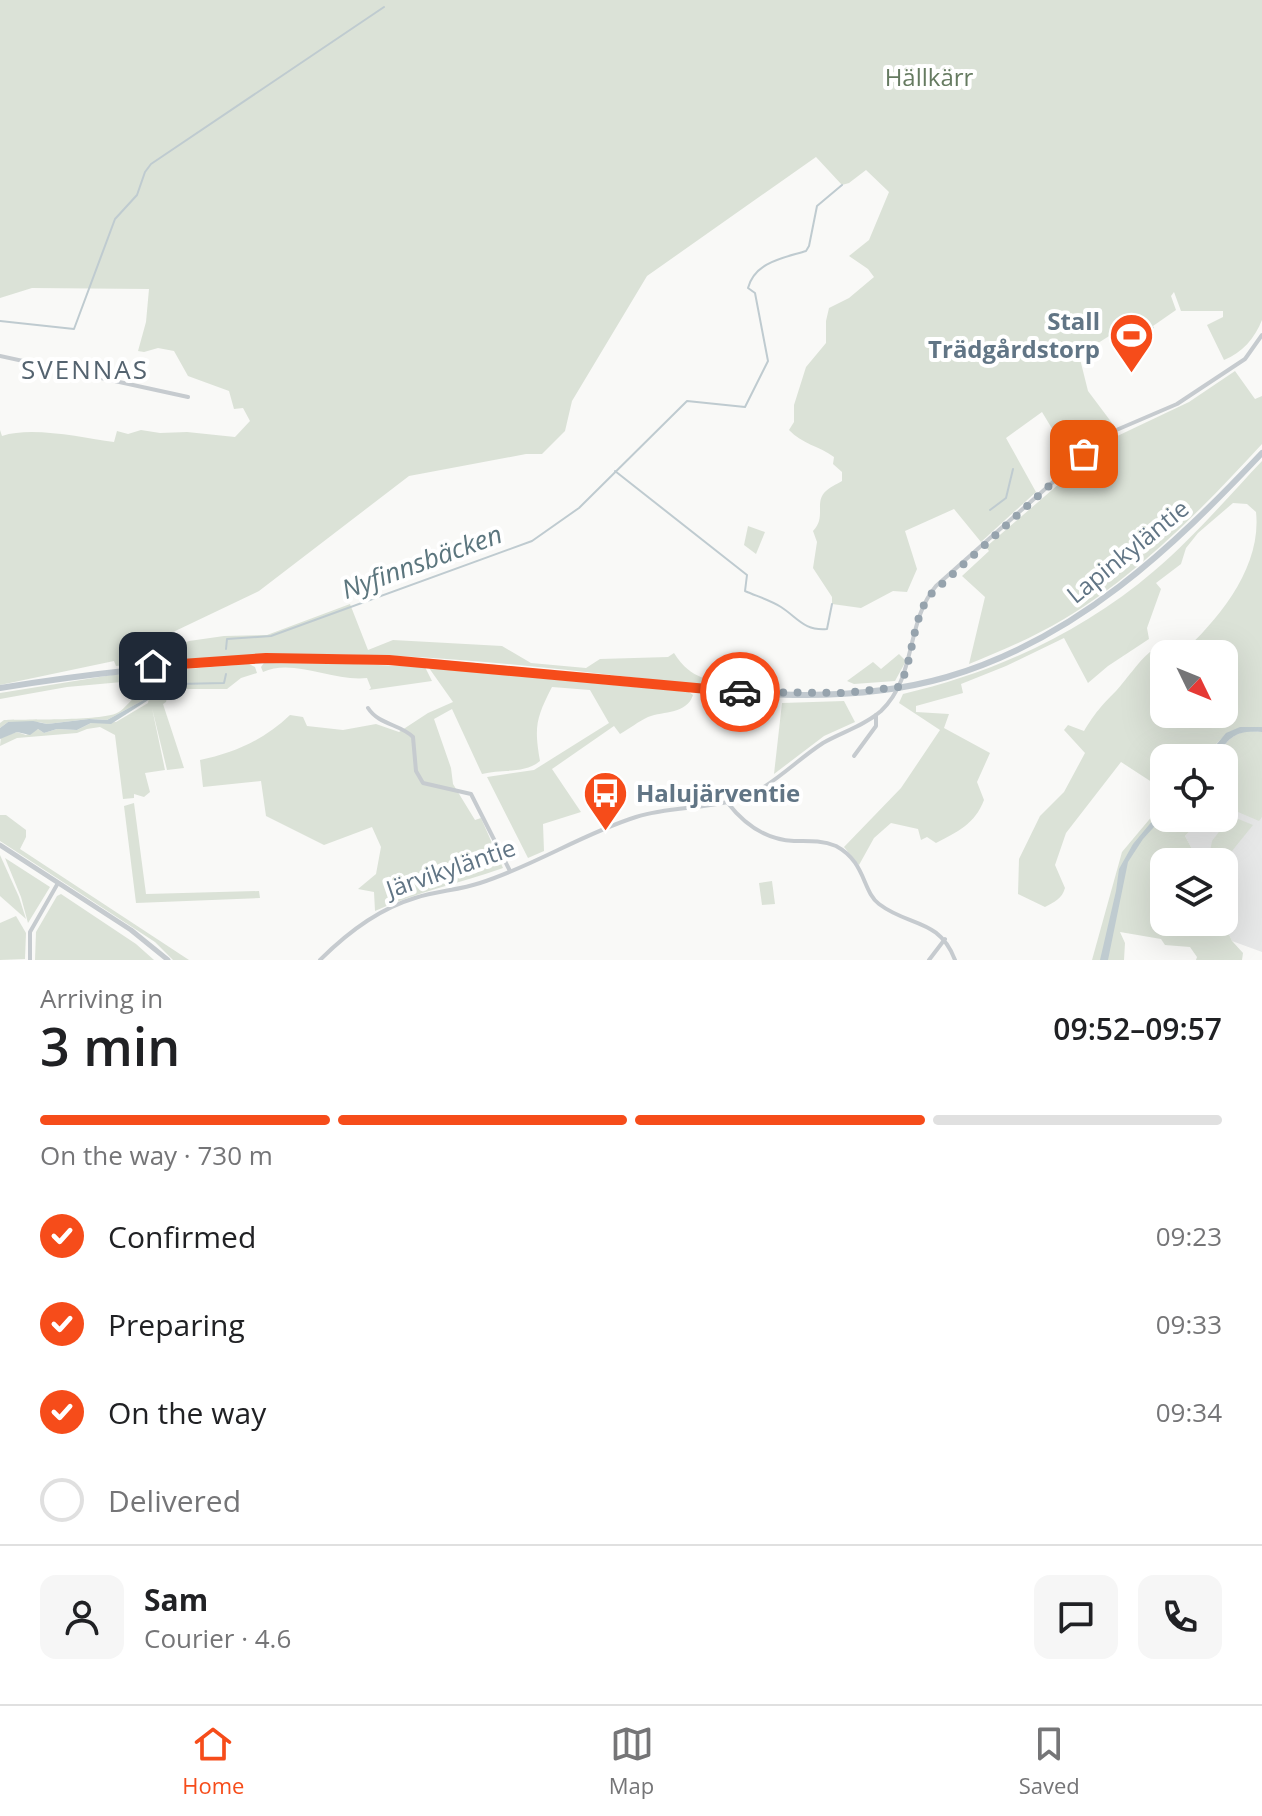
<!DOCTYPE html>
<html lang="en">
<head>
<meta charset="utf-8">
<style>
	body { margin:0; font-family:"Open Sans",sans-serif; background:#f6f6f6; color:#202124; height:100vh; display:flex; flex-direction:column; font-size:30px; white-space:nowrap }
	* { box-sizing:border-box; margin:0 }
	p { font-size:26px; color:#757577 }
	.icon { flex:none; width:44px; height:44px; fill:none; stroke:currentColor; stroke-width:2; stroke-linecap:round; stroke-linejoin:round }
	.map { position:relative; height:960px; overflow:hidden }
	.details { display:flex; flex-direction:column; background:#fff; flex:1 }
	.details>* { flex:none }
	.needle { width:52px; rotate:133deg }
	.tools { position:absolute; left:1150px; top:640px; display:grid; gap:16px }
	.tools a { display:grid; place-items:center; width:88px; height:88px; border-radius:16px; background:#fff; box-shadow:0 8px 32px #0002; font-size:40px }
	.pin { position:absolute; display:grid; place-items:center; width:68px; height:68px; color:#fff; margin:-34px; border-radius:16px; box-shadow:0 4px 12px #0006 }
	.courier { position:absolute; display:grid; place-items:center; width:80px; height:80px; margin:-40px; border:6px solid #f64c1a; border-radius:50%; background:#fff; color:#222; box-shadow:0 2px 10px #0007 }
	.head em { font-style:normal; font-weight:600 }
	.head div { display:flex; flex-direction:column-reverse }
	.head { display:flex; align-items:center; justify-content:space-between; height:136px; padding:0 40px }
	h1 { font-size:52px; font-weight:600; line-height:60px }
	.bar { display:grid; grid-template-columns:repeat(4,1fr); gap:12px 8px; align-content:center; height:96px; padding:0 40px }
	.bar i { height:10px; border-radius:6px; background:#e0e0e0 }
	.bar .active { background:#f64c1a }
	.bar p { grid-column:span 4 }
	.line { display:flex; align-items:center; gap:20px; padding:0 40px; border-top:2px solid #e0e0e0 }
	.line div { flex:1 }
	.round { display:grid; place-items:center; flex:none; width:84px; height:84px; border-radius:16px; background:#f6f6f6 }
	ol { padding:0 40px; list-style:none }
	li { display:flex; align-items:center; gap:24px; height:88px }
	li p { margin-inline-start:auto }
	li .icon { padding:8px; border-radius:50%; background:#f64c1a; color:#fff; stroke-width:4 }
	li:last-child { color:#757577 }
	li i { width:44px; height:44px; border:4px solid #e0e0e0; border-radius:50% }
	.tabs { display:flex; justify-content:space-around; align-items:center; height:112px; border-top:2px solid #e0e0e0; background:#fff; font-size:22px; color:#757577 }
	.tabs a { display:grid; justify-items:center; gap:4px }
	.tabs .active { color:#f64c1a }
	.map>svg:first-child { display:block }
</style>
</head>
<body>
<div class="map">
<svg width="1262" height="960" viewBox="0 0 1262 960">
	<rect width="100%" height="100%" fill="#f9f9f7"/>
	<polygon fill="#e7e8e8" points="1262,792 1262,952 1232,941 1223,922 1224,862 1199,862 1185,836 1203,818 1224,818 1224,798"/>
	<g fill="#dbe2d7">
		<path d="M0 0H1262V320C1255 338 1242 353 1224 360L1207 325 1223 317V311H1181L1174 292 1171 296 1176 310 1153 326 1154 328 1123 346 1114 333 1079 355 1088 391 1115 427 1071 460 1042 412 1006 438 1036 492 981 542 954 509 905 531 917 569 907 592 893 591 861 608 832 604V597L813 568 817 542 813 531C826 518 815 504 824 493 828 488 837 484 842 481V472L833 464 834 457C819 446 802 444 789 430L794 422V405L806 367 826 343V321L829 308 849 298 874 277 868 269 849 256 869 240 889 192 866 170 849 183 842 185 816 157 647 276 572 401 565 431 542 454H526L409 476 259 591 148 644 154 655 189 641 224 636 267 635 350 604 368 650 393 640 502 646 531 663 586 668 600 659 668 657 674 653C692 681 709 680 739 683L738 688C624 678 511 661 397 656 303 652 209 655 116 666L114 661 0 685V430L2 436C33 426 82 438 114 442L117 431 128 434 141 430 160 433 187 432 235 437 250 421 243 408 234 409 229 391 188 376 174 351 158 348 144 352 138 351 146 322 149 289 32 288 0 298Z"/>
		<path d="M1235 371 1255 399 1262 396V444C1205 506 1137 576 1064 619 1034 637 1001 651 969 664L985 597 962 576 989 551 986 547 1111 439 1189 402Z"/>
		<path d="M1262 461V727C1229 726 1225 733 1205 758H1164V790L1121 762 1066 833 1055 865 1065 888C1062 899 1054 902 1045 907L1018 894 1019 859 1040 816 1064 792 1085 753 1064 730 1068 725 1084 731C1095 713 1101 706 1116 691 1128 678 1136 664 1150 652L1164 661V714H1224V654H1181C1219 619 1262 567 1256 512L1247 504 1233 503 1198 533 1186 548 1181 564 1156 583 1161 589 1147 628 1149 639 1108 666 1088 683 1064 638 1006 666 961 684 963 693 916 706V712L949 714 944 728 990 753 977 782 984 800C975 824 957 832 936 843L927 837 921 840 918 829 891 823 874 838 859 865 844 847 901 788 940 730 899 703 903 694C994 673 1083 632 1154 571 1193 538 1227 498 1262 461Z"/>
		<polygon points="748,526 765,532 756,554 744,545"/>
		<polygon points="899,654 906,661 895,681 854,684 847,681 873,662 881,669"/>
		<path d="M264 663 354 664 425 667 432 681 369 690 371 688 367 678C334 682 293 658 263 672L261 667Z"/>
		<path d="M249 664 255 667 257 673 241 678 227 689H178L168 694 166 702 163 704 184 768 167 770 152 708 165 770 145 773 150 792 144 797 134 794V798L123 799 115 735 100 727 87 729 77 733 17 738 0 746 1 737 17 732 26 735 38 729 44 733 57 729 77 730 91 723 116 722 148 703 149 697 107 720 89 719 47 724 39 722H8L0 728V723L4 720C28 719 100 721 117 713 127 708 130 698 141 694L122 682 67 687 0 699V693L112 675Z"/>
		<path d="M429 668 689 692 693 695C687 714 664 711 648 717 639 721 629 729 620 734L614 726 552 769 581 812 543 824 544 851 528 858 487 777 534 770 609 723 590 690 552 687C536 718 534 727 540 761 525 774 500 769 482 774L452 709 434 719 451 768 453 784 475 820 481 818 503 868C460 883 417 892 375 911L374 892 358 889 376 874 381 847 372 827 324 845 266 816 261 781 203 787 200 760C234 753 264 740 290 715L303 717 307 726 343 730 376 724 399 732 428 713 453 702Z"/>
		<polygon points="844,701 855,722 824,736 774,774 782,703"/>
		<path d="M1247 731 1262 732V817L1259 821 1224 806V758H1215C1225 745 1229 735 1247 731Z"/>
		<polygon points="1164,802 1164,818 1203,818 1185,836 1199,862 1164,862 1164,922 1223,922 1232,941 1243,953 1242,960 1196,960 1197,957 1190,947 1165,945 1161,939 1120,932 1125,943 1124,960 1092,960 1122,852"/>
		<polygon points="134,803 146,894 259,891 260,898 136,903 124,806"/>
		<polygon points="0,815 6,815 26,830 26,837 20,849 189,960 173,960 155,942 0,841"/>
		<polygon points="1231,816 1253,825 1223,862 1208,862 1212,841"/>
		<polygon points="0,855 19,897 26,919 0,896"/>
		<polygon points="5,858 50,887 28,923 21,897"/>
		<polygon points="772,881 775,904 762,905 759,883"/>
		<polygon points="61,894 136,944 154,960 35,960 36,932 57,896"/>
		<polygon points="16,916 26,933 25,959 0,960 0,923"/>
	</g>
	<g fill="#bfcbd0">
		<polygon points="149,697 153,697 111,724 91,723 77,730 57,729 44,733 38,729 30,735 17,732 0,739 0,728 8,722 33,721 47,724 89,719 107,720"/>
		<path d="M1240 727H1262V732C1234 730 1230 737 1215 758H1205L1226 733Z"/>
		<polygon points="1164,807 1164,816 1143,839 1128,862 1108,960 1100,960 1116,891 1119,869 1133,844"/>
	</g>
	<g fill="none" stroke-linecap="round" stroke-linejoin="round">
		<g stroke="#bfcbd0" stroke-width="2">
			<polyline points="0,321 74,329 115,219 137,195 145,172 151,164 384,7"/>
			<path d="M615 471 747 575 745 591C756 596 770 600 781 607 798 618 804 631 827 629L832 604"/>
			<polyline points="990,510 1006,498 1013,469"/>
			<path d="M226 649 227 639 271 636 532 541 579 508 687 401 745 407 768 361 755 293 748 288C755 262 783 258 806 251L809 246 817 206 842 185"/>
			<polyline points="154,696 177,684 224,683 226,674"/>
		</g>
		<g stroke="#c6cbcf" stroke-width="4">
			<polyline points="0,356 188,397"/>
			<path d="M368 708C379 725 400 724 413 737L416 771 423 783 471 794 510 871"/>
			<polyline points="854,756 876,726 876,715"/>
			<path d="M727 802C744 824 765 840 794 841 808 841 822 840 836 846 866 862 862 891 879 904 909 927 939 918 955 960"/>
			<polyline points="30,960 30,932 58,883"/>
			<path d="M320 960C347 933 378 909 415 898 437 891 459 890 480 883 534 866 582 834 636 817 667 807 700 809 732 801 768 792 792 763 823 743 842 732 864 726 881 711 917 677 905 623 936 586L1107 434 1177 404 1245 359 1262 335"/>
			<polyline points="929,960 945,939"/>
		</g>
		<polyline stroke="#c6cbcf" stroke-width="5" points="0,845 131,930 168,960"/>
		<path stroke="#c1c9cf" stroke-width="6" d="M0 688C141 665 281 653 423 662 502 667 580 677 659 685 753 695 854 704 947 677 1077 639 1172 548 1262 453"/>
	</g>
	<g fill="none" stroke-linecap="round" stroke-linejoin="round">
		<path stroke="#96a3ad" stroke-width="8" stroke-dasharray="0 14.4" d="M740 692 845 693 899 687C914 658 911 624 929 596L1084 454"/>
		<polyline stroke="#f64c1a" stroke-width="10" points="153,666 266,658 389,660 740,692"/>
	</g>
	<defs>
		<symbol id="stadium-pin" viewBox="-11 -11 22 30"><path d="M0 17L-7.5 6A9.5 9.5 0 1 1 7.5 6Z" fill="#f64c1a" stroke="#fff"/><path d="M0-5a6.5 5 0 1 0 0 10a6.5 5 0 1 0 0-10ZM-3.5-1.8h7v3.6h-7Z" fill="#fff"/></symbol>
		<symbol id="bus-pin" viewBox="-11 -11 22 30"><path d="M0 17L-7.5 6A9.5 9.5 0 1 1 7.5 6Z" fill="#f64c1a" stroke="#fff"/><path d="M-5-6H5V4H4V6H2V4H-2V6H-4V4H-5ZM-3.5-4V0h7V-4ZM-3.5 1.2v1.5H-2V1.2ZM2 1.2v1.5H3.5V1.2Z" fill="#fff"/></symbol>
	</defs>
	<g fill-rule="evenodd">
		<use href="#stadium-pin" x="1106" y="310" width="51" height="69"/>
		<use href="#bus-pin" x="580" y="768" width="51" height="69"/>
	</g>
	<g text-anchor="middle" stroke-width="8" stroke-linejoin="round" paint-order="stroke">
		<g font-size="24" fill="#667b61" stroke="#fff">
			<text x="929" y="86">Hällkärr</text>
		</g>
		<g font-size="24" font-weight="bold" fill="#617585" stroke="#fff" text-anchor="end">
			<text x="1100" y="330">Stall<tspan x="1100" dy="28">Trädgårdstorp</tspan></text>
			<text x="636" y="802" text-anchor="start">Halujärventie</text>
		</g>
		<g font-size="24" fill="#617585" stroke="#fff">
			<text transform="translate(1128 552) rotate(-39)" y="8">Lapinkyläntie</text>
			<text transform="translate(451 869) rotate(-19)" y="8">Järvikyläntie</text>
		</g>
		<g font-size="26" letter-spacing="2" fill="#54636f" stroke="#fff">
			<text x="85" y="379">SVENNAS</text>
		</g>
		<g font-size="26" font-style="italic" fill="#5c767e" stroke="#fff">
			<text transform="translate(422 562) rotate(-20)" y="9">Nyfinnsbäcken</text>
		</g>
	</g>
</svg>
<div class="tools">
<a><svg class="needle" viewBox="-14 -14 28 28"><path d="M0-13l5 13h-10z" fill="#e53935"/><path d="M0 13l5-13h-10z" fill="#757577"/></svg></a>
<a><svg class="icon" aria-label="locate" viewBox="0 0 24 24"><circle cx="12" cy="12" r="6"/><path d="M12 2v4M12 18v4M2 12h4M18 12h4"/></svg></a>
<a><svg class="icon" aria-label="layers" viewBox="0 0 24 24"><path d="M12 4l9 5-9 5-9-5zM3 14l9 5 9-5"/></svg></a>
</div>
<div class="pin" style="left:1084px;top:454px;background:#ea580c"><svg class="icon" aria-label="bag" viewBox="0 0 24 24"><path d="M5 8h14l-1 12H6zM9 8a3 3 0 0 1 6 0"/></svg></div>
<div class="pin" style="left:153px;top:666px;background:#1f2937"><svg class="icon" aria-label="home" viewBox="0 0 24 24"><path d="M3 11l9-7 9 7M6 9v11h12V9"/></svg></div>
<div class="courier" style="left:740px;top:692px"><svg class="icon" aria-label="car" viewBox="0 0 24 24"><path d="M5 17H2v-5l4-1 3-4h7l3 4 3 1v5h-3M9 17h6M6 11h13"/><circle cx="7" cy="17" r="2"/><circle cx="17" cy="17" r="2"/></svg></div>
</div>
<section class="details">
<div class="head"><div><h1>3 min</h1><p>Arriving in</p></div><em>09:52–09:57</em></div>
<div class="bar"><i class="active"></i><i class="active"></i><i class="active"></i><i></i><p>On the way · 730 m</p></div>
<ol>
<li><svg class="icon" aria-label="check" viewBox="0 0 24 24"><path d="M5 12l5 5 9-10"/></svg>Confirmed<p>09:23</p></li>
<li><svg class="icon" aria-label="check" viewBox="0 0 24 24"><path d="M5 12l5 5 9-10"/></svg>Preparing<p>09:33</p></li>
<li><svg class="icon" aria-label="check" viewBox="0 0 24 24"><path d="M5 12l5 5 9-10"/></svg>On the way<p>09:34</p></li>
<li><i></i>Delivered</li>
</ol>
<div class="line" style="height:144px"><a class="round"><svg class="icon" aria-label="person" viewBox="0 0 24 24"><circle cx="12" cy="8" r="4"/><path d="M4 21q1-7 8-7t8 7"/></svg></a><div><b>Sam</b><p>Courier · 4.6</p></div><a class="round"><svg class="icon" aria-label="chat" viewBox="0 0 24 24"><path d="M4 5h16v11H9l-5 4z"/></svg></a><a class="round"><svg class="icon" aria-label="phone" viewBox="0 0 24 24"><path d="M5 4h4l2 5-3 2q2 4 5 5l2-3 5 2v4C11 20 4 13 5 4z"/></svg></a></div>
</section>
<nav class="tabs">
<a class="active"><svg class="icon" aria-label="home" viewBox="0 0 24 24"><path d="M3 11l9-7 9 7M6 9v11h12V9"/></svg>Home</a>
<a><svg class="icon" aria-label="map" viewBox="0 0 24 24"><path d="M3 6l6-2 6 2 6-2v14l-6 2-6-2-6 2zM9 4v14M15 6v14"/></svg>Map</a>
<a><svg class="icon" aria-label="saved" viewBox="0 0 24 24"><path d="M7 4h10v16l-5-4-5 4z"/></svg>Saved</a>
</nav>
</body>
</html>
